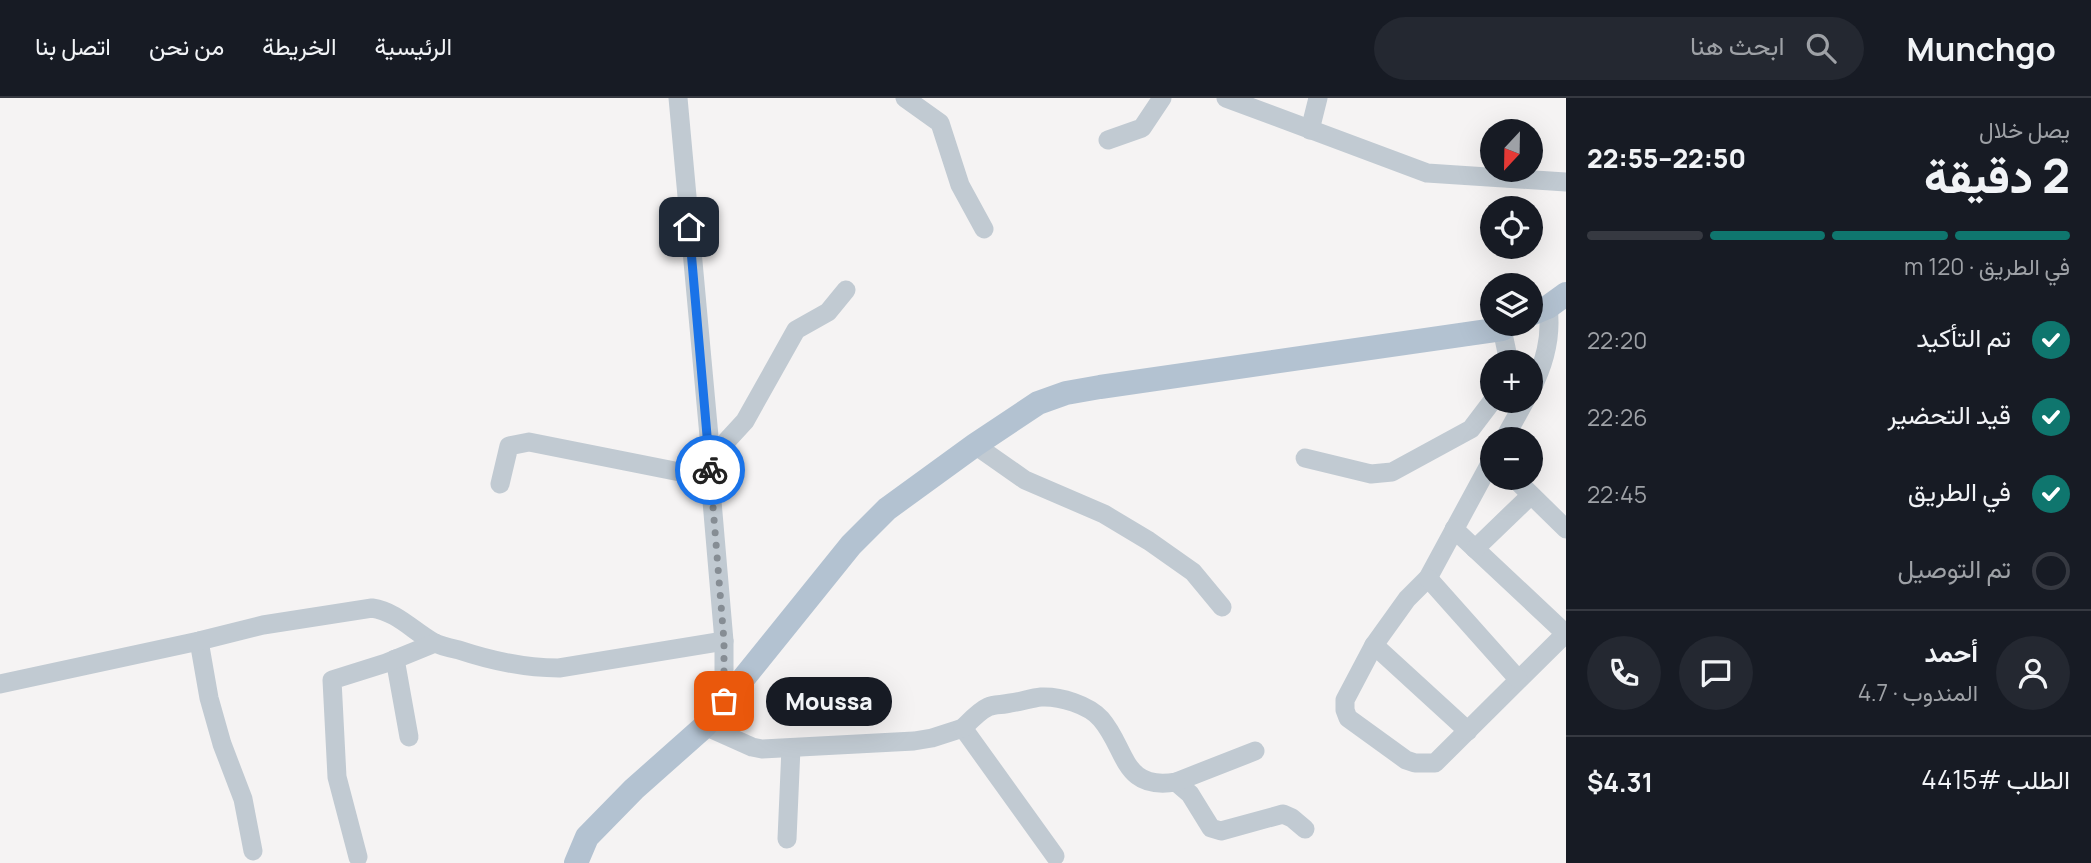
<!DOCTYPE html>
<html lang="ar">
<head>
<meta charset="utf-8">
<style>
	body { margin:0; font-family:Manrope,Vazirmatn,sans-serif; background:#242831; color:#f1f3f6; direction:rtl; height:100vh; display:flex; flex-direction:column; font-size:26px; white-space:nowrap }
	* { box-sizing:border-box; margin:0 }
	p { font-size:23px; color:#9ea1a6 }
	.icon { flex:none; width:38px; height:38px; fill:none; stroke:currentColor; stroke-width:2; stroke-linecap:round; stroke-linejoin:round }
	.map { position:relative; flex:1; overflow:hidden; direction:ltr }
	.side { display:flex; flex-direction:column; background:#171b24; width:525px }
	.side>* { flex:none }
	.needle { width:46px; rotate:202deg }
	.fabs { position:absolute; left:1480px; top:21px; display:grid; gap:14px }
	.fabs a { display:grid; place-items:center; width:63px; height:63px; border-radius:50%; background:#171b24; box-shadow:0 7px 28px #0002; font-size:35px }
	.pin { position:absolute; display:grid; place-items:center; width:60px; height:60px; color:#fff; margin:-30px; border-radius:14px; box-shadow:0 4px 10px #0006 }
	.courier { position:absolute; display:grid; place-items:center; width:70px; height:70px; margin:-35px; border:5px solid #1a73e8; border-radius:50%; background:#fff; color:#222; box-shadow:0 2px 9px #0007 }
	.bubble { position:absolute; height:49px; border-radius:24px; background:#171b24; box-shadow:0 7px 28px #0002; font-size:23px; font-weight:800; line-height:49px; text-align:center; direction:rtl }
	.headline em { font-style:normal; font-weight:800 }
	.headline div { display:flex; flex-direction:column-reverse }
	.headline { display:flex; align-items:center; justify-content:space-between; height:119px; padding:0 21px }
	h1 { font-size:46px; font-weight:800; line-height:52px }
	.bar { display:grid; grid-template-columns:repeat(4,1fr); gap:10px 7px; align-content:center; height:84px; padding:0 21px }
	.bar i { height:9px; border-radius:5px; background:#363941 }
	.bar .on { background:#0f766e }
	.bar p { grid-column:span 4 }
	.line { display:flex; align-items:center; gap:18px; padding:0 21px; border-top:2px solid #363941 }
	.line div { flex:1 }
	.round { display:grid; place-items:center; flex:none; width:74px; height:74px; border-radius:37px; background:#242831 }
	ol { padding:0 21px; list-style:none }
	li { display:flex; align-items:center; gap:21px; height:77px }
	li p { margin-inline-start:auto }
	li .icon { padding:7px; border-radius:50%; background:#0f766e; color:#fff; stroke-width:4 }
	li:last-child { color:#9ea1a6 }
	li i { width:38px; height:38px; border:4px solid #363941; border-radius:50% }
	header { display:flex; align-items:center; gap:42px; box-sizing:border-box; height:98px; padding:0 35px; background:#171b24; border-bottom:2px solid #363941 }
	header strong { font-size:33px }
	nav { display:flex; gap:38px; margin-inline-start:auto; font-size:24px }
	.search { width:490px; height:63px; background:#242831; display:flex; align-items:center; gap:18px; box-sizing:border-box; padding:0 24px; border-radius:38px; color:#9ea1a6; font-size:26px }
	main { display:flex; flex:1; min-height:0 }
	.map>svg:first-child { display:block }
</style>
</head>
<body>
<header>
<strong>Munchgo</strong>
<div class="search"><svg class="icon" aria-label="search" viewBox="0 0 24 24"><circle cx="10" cy="10" r="6"/><path d="M15 15l6 6"/></svg>ابحث هنا</div>
<nav><a>الرئيسية</a><a>الخريطة</a><a>من نحن</a><a>اتصل بنا</a></nav>
</header>
<main>
<section class="side">
<div class="headline"><div><h1>2 دقيقة</h1><p>يصل خلال</p></div><em>22:50–22:55</em></div>
<div class="bar"><i class="on"></i><i class="on"></i><i class="on"></i><i></i><p>في الطريق · 120 m</p></div>
<ol>
<li><svg class="icon" aria-label="check" viewBox="0 0 24 24"><path d="M5 12l5 5 9-10"/></svg>تم التأكيد<p>22:20</p></li>
<li><svg class="icon" aria-label="check" viewBox="0 0 24 24"><path d="M5 12l5 5 9-10"/></svg>قيد التحضير<p>22:26</p></li>
<li><svg class="icon" aria-label="check" viewBox="0 0 24 24"><path d="M5 12l5 5 9-10"/></svg>في الطريق<p>22:45</p></li>
<li><i></i>تم التوصيل</li>
</ol>
<div class="line" style="height:126px"><a class="round"><svg class="icon" aria-label="person" viewBox="0 0 24 24"><circle cx="12" cy="8" r="4"/><path d="M4 21q1-7 8-7t8 7"/></svg></a><div><b>أحمد</b><p>المندوب · 4.7</p></div><a class="round"><svg class="icon" aria-label="chat" viewBox="0 0 24 24"><path d="M4 5h16v11H9l-5 4z"/></svg></a><a class="round"><svg class="icon" aria-label="phone" viewBox="0 0 24 24"><path d="M5 4h4l2 5-3 2q2 4 5 5l2-3 5 2v4C11 20 4 13 5 4z"/></svg></a></div>
<div class="line" style="height:91px"><div>الطلب #4415</div><b>$4.31</b></div>
</section>
<div class="map">
<svg width="1566" height="765" viewBox="0 0 1566 765">
	<rect width="100%" height="100%" fill="#f5f3f3"/>
	<g fill="none" stroke-linecap="round" stroke-linejoin="round">
		<g stroke="#c1cad2" stroke-width="19">
			<polyline points="678,0 711,360 710,380 724,543 724,603"/>
			<polyline points="905,0 940,25 960,87 984,131"/>
			<polyline points="1226,0 1427,75 1566,84"/>
			<polyline points="1310,32 1318,0"/>
			<polyline points="1108,42 1142,30 1162,0"/>
			<polyline points="1502,231 1509,264"/>
			<path d="M1531 292C1545 265 1552 239 1548 209"/>
			<polyline points="1504,341 1525,303"/>
			<polyline points="975,347 1025,382 1104,416 1149,443 1193,474 1222,509"/>
			<polyline points="711,360 745,323 796,232 828,214 846,192"/>
			<polyline points="1305,360 1371,376 1392,374 1471,331 1493,302"/>
			<polyline points="1493,360 1428,480 1407,501 1374,547 1345,602 1345,612 1348,620 1406,662 1415,665 1435,665 1566,535"/>
			<polyline points="1514,380 1566,431"/>
			<polyline points="500,386 509,348 529,344 710,380"/>
			<polyline points="1454,431 1566,536"/>
			<polyline points="1475,451 1531,397"/>
			<polyline points="1428,480 1518,581"/>
			<polyline points="199,543 209,600 222,646 243,701 253,753"/>
			<polyline points="1374,547 1468,633"/>
			<polyline points="395,561 409,639"/>
			<path d="M0 586 199 543 263 527 372 510C397 514 412 532 433 544 440 548 450 550 459 552 492 563 525 570 559 570L724 543"/>
			<polyline points="705,628 752,649 762,651 914,643 932,640 963,630 1055,758"/>
			<path d="M963 630C970 623 979 613 988 609 994 606 1003 607 1010 605 1020 604 1031 600 1041 599 1060 598 1089 607 1101 621 1127 651 1122 693 1176 684L1190 696 1211 730 1221 733 1283 716 1292 720 1305 731"/>
			<polyline points="1176,684 1255,653"/>
			<polyline points="787,741 791,650"/>
			<polyline points="358,759 337,679 332,582 386,565 435,545"/>
		</g>
		<g stroke="#b3c2d1" stroke-width="24">
			<polyline points="1531,216 1548,209 1566,196"/>
			<polyline points="576,765 587,739 634,691 705,628 851,447 887,411 975,347 1038,305 1066,295 1100,289 1502,231 1510,226"/>
		</g>
	</g>
	<g fill="none" stroke-linecap="round" stroke-linejoin="round">
		<polyline stroke="#868d94" stroke-width="7" stroke-dasharray="0 12.6" points="710,372 724,543 724,603"/>
		<polyline stroke="#1a73e8" stroke-width="9" points="689,129 710,372"/>
	</g>
</svg>
<div class="fabs">
<a><svg class="needle" viewBox="-14 -14 28 28"><path d="M0-13l5 13h-10z" fill="#e53935"/><path d="M0 13l5-13h-10z" fill="#9ea1a6"/></svg></a>
<a><svg class="icon" aria-label="locate" viewBox="0 0 24 24"><circle cx="12" cy="12" r="6"/><path d="M12 2v4M12 18v4M2 12h4M18 12h4"/></svg></a>
<a><svg class="icon" aria-label="layers" viewBox="0 0 24 24"><path d="M12 4l9 5-9 5-9-5zM3 14l9 5 9-5"/></svg></a>
<a>+</a>
<a>−</a>
</div>
<div class="pin" style="left:724px;top:603px;background:#ea580c"><svg class="icon" aria-label="bag" viewBox="0 0 24 24"><path d="M5 8h14l-1 12H6zM9 8a3 3 0 0 1 6 0"/></svg></div>
<div class="pin" style="left:689px;top:129px;background:#1f2937"><svg class="icon" aria-label="home" viewBox="0 0 24 24"><path d="M3 11l9-7 9 7M6 9v11h12V9"/></svg></div>
<div class="courier" style="left:710px;top:372px"><svg class="icon" aria-label="bike" viewBox="0 0 24 24"><circle cx="6" cy="16" r="4"/><circle cx="18" cy="16" r="4"/><path d="M6 16l4-8h5l3 8M10 8l3 8H6M13 5h3"/></svg></div>
<div class="bubble" style="left:766px;top:579px;width:126px">Moussa</div>
</div>
</main>
</body>
</html>
